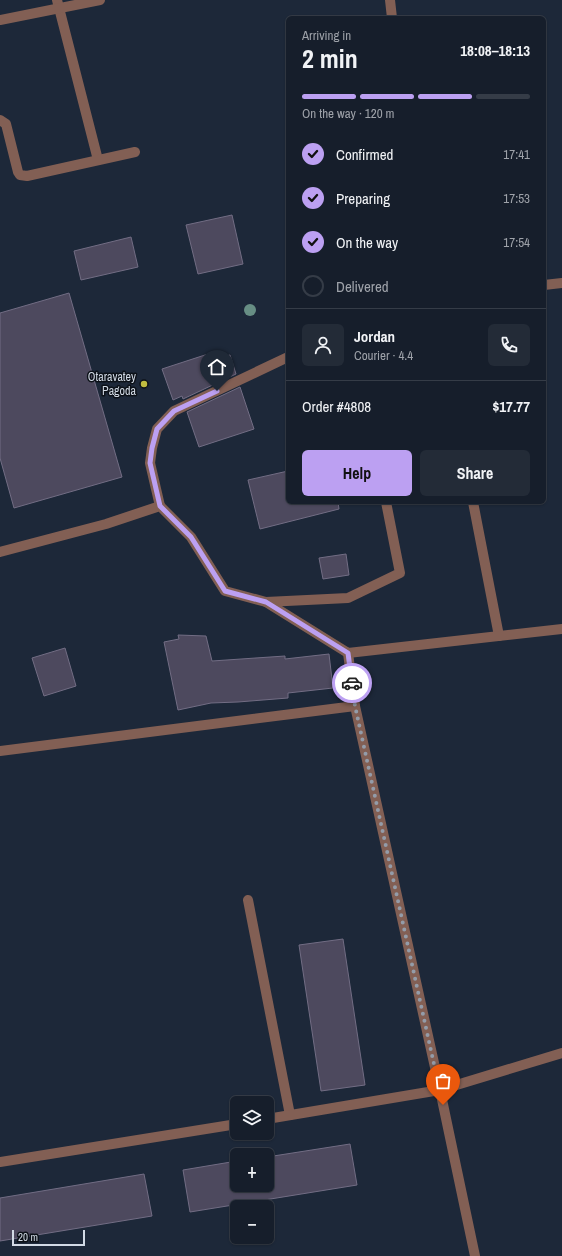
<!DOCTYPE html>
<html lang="en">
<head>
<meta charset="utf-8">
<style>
	body { margin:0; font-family:"Archivo Narrow",sans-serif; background:#232b37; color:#f1f3f6; height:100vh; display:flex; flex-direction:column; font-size:15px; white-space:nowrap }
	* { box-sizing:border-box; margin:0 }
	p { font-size:13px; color:#9ea2a9 }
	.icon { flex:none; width:22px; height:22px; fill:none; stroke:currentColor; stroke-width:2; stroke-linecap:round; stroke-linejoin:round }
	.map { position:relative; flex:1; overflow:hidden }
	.side { position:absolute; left:286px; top:16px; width:260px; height:488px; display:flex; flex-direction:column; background:#161e2b; border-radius:6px; box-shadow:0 1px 3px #0004,0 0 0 1px #353c47 }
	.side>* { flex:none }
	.controls { position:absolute; left:230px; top:1096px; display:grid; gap:8px }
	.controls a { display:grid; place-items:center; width:44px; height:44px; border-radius:6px; background:#161e2b; box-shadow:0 1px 3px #0004,0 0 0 1px #353c47; font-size:20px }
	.scale { position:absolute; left:12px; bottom:10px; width:73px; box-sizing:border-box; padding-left:4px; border:2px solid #d2dae5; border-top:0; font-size:11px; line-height:14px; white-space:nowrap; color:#d2dae5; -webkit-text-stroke:3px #0c1118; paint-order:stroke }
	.pin { position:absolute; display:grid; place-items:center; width:34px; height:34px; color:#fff; margin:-41px -17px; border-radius:50% 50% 50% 0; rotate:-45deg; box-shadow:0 0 4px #0007 }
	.pin .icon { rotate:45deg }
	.courier { position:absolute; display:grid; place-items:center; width:40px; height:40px; margin:-20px; border:3px solid #bca0f2; border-radius:50%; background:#fff; color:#222; box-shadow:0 1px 5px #0007 }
	.overview em { font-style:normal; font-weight:800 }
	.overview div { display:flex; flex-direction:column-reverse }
	.overview { display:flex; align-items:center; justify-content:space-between; height:68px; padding:0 16px }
	h1 { font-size:26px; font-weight:800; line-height:30px }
	.bar { display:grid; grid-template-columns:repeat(4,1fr); gap:6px 4px; align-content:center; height:48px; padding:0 16px }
	.bar i { height:5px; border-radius:3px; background:#353c47 }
	.bar .current { background:#bca0f2 }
	.bar p { grid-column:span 4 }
	.line { display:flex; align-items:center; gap:10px; padding:0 16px; border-top:1px solid #353c47 }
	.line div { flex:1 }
	.round { display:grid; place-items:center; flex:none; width:42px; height:42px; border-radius:6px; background:#232b37 }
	ol { padding:0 16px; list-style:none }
	li { display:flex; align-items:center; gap:12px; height:44px }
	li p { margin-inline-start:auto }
	li .icon { padding:4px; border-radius:50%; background:#bca0f2; color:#111; stroke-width:4 }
	li:last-child { color:#9ea2a9 }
	li i { width:22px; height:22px; border:2px solid #353c47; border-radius:50% }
	.action { display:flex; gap:8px; margin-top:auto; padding:8px 16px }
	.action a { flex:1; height:46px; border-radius:6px; background:#bca0f2; color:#111; font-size:16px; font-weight:800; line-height:46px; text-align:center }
	.action a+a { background:#232b37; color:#f1f3f6 }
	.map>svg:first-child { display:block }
</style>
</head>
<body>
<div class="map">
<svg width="562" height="1256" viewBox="0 0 562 1256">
	<rect width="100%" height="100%" fill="#1d2839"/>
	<g fill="#4d495e" stroke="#726d84">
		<polygon points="232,215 243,264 198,274 186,225"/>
		<polygon points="131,237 138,267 81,280 74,251"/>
		<polygon points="69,293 122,477 14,508 0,458 0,313"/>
		<polygon points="208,354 210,360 230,355 236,374 183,399 182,396 173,400 162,369"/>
		<polygon points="240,387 254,429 199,447 187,412"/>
		<polygon points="288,471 288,502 338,502 339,509 260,529 248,480"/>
		<polygon points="346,554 349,575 323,579 319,558"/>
		<polygon points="178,635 206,636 212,661 285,656 285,659 329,654 333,688 288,693 288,698 238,702 211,703 178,710 164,642 179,639"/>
		<polygon points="65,648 76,686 44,696 32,658"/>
		<polygon points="343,939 365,1085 321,1091 299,945"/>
		<polygon points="350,1144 357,1185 190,1212 183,1170 237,1161 237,1185 267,1185 267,1157"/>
		<polygon points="144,1174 152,1216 0,1241 0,1198"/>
	</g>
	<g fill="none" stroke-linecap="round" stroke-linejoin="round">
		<g stroke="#825f54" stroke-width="10">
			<polyline points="57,0 98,160"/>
			<polyline points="390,0 392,18"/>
			<polyline points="0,20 100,0"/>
			<polyline points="0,120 6,124 18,172 20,175 27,176 135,152"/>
			<polyline points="544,285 562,283"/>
			<polyline points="473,502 499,636"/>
			<polyline points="160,506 150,463 152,448 157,429 174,411 288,357"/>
			<polyline points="0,552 106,524 160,506 191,537 225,591 266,602 348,598 400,573 386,502"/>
			<polyline points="266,602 348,653 562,629"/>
			<polyline points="348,653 355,706 440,1090 475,1256"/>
			<polyline points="0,751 355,706"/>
			<polyline points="248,900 290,1115"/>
			<polyline points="267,1119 440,1090 562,1053"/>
			<polyline points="0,1162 237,1124"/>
		</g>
	</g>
	<circle fill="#678e84" cx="250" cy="310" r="6"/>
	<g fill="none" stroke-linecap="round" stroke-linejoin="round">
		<polyline stroke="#939ca9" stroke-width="4" stroke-dasharray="0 7.2" points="352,683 355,706 443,1105"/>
		<polyline stroke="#bca0f2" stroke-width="5" points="217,391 174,411 157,429 152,448 150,463 160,506 191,537 225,591 266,602 348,653 352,683"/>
	</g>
	<circle fill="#c1bd40" stroke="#0c1118" stroke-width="1.5" cx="144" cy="384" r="4"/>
	<g text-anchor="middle" stroke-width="3" stroke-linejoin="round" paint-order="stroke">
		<g font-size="12" fill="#d2dae5" stroke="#0c1118" text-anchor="end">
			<text x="136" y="381">Otaravatey<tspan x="136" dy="14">Pagoda</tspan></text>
		</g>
	</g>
</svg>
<div class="controls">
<a><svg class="icon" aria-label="layers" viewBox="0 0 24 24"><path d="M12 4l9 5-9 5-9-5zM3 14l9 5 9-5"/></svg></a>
<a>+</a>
<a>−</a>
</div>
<div class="scale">20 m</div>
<div class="pin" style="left:443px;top:1105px;background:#ea580c"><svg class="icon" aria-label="bag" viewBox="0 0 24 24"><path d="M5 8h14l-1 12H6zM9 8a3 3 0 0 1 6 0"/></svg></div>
<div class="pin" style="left:217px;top:391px;background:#1f2937"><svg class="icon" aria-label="home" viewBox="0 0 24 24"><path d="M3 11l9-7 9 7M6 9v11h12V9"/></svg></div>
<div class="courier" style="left:352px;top:683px"><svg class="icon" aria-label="car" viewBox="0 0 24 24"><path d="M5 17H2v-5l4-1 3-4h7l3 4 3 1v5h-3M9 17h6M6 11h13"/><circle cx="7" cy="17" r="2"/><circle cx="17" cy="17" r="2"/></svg></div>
<section class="side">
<div class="overview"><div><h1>2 min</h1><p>Arriving in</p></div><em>18:08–18:13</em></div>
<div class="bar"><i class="current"></i><i class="current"></i><i class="current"></i><i></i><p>On the way · 120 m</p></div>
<ol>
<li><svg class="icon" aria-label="check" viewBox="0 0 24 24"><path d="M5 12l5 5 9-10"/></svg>Confirmed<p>17:41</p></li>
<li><svg class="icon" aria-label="check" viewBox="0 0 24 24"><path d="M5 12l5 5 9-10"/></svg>Preparing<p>17:53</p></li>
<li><svg class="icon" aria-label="check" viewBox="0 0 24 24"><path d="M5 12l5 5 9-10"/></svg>On the way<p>17:54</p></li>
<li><i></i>Delivered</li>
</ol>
<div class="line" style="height:72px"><a class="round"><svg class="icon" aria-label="person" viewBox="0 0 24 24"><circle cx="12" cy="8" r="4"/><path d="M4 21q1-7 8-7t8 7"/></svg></a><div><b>Jordan</b><p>Courier · 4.4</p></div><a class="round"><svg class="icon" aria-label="phone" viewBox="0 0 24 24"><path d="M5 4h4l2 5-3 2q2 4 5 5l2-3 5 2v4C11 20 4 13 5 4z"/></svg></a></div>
<div class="line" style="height:52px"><div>Order #4808</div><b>$17.77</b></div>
<div class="action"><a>Help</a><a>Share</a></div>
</section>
</div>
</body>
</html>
